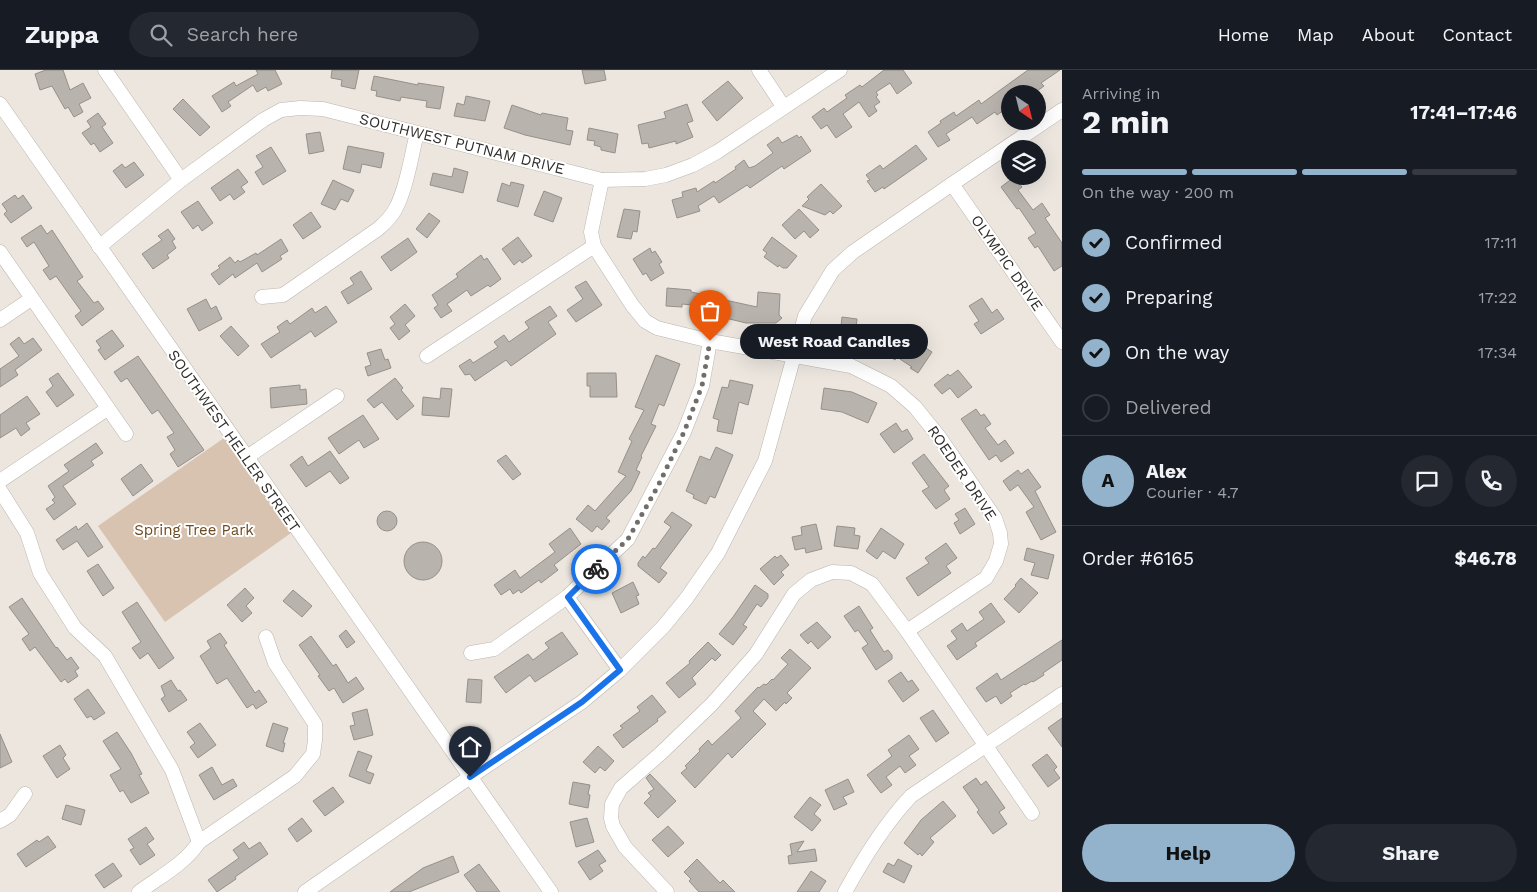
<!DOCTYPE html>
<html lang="en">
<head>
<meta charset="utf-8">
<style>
	body { margin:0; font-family:"Work Sans",sans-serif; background:#242831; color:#f1f3f6; height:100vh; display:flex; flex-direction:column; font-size:19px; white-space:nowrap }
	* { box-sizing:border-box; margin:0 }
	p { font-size:16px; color:#9ea1a6 }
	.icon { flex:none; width:28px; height:28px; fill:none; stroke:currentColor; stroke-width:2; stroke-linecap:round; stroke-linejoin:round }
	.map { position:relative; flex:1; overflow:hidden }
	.details { display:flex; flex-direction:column; background:#171b24; width:475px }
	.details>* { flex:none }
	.needle { width:32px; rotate:145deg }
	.fabs { position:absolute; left:1001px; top:15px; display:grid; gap:10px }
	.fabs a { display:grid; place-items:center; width:45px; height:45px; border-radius:50%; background:#171b24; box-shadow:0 5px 20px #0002; font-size:25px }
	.pin { position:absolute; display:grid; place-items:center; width:42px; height:42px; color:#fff; margin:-51px -21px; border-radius:50% 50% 50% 0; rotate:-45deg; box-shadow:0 0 5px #0007 }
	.pin .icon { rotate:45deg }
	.courier { position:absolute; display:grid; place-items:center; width:50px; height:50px; margin:-25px; border:4px solid #1a73e8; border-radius:50%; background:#fff; color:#222; box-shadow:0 1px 6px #0007 }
	.bubble { position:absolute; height:35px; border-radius:18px; background:#171b24; box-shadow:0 5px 20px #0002; font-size:16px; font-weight:700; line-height:35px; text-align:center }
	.summary em { font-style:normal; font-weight:700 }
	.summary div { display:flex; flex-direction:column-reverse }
	.summary { display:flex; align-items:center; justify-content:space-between; height:85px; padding:0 20px }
	h1 { font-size:32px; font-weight:700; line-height:38px }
	.bar { display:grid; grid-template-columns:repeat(4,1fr); gap:8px 5px; align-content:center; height:60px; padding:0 20px }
	.bar i { height:6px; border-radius:4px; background:#363941 }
	.bar .current { background:#93b2cc }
	.bar p { grid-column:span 4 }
	.line { display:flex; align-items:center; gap:12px; padding:0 20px; border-top:1px solid #363941 }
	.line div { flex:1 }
	.round { display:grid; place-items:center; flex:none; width:52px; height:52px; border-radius:26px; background:#242831 }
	ol { padding:0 20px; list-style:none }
	li { display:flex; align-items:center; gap:15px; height:55px }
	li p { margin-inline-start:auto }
	li .icon { padding:5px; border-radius:50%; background:#93b2cc; color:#111; stroke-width:4 }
	li:last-child { color:#9ea1a6 }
	li i { width:28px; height:28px; border:2px solid #363941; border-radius:50% }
	.button { display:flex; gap:10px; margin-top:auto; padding:10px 20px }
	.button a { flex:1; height:58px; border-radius:30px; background:#93b2cc; color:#111; font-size:20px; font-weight:700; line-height:58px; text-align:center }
	.button a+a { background:#242831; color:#f1f3f6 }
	header { display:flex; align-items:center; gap:30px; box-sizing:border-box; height:70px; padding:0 25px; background:#171b24; border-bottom:1px solid #363941 }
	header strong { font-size:24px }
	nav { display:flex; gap:28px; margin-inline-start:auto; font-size:18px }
	.search { width:350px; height:45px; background:#242831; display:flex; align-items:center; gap:12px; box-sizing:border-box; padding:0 18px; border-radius:28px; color:#9ea1a6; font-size:19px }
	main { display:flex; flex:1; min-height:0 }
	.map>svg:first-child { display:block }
</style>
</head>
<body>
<header>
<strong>Zuppa</strong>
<div class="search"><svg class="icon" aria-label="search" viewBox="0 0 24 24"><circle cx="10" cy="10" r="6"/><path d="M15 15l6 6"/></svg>Search here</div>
<nav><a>Home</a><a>Map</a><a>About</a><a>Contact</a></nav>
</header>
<main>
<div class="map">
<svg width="1062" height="822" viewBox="0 0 1062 822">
	<rect width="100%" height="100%" fill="#ece6df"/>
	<polygon fill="#d7c3af" points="224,368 291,463 165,552 98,456"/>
	<g fill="#b9b3ad" stroke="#96908a">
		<polygon points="46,0 63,0 70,20 83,13 91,28 79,34 83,42 74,47 68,37 65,39 52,16 40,20 35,4"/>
		<polygon points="256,0 275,0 282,14 268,21 266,17 257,22 253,15 228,32 231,36 222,42 212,26 234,12 236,16 258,4"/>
		<polygon points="332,0 359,0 355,19 341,16 342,10 331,8"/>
		<polygon points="582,0 604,0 606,10 585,14"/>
		<polygon points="884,0 903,0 912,13 897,24 890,13 876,22 878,25 876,27 880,32 874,36 877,41 869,47 859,32 843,44 852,57 836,68 827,55 821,59 812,47 824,38 827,42 847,28 845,25 860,15 862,17"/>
		<polygon points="1028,0 1060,0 1041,13 1044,16 1033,24 1029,20 1024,24 1010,24 1010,36 997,45 995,42 977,54 972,47 946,64 950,70 938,77 928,62 941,53 940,51 954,42 956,46 979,30 981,34"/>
		<polygon points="374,6 418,15 418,13 444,17 440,39 426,37 427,31 401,27 400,31 376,26 377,21 371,20"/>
		<polygon points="728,11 743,28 717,51 702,32"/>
		<polygon points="466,26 490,31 485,51 454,46 457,33 464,35"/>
		<polygon points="183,29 210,57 200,66 173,39"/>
		<polygon points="687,34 693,51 687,53 693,67 676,74 676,71 649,78 648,73 642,74 638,55 666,48 664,42"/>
		<polygon points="512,35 541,45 542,43 568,48 566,60 573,61 570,75 525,65 504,58"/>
		<polygon points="98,43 106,54 102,57 113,73 100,82 94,73 91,75 82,63 91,57 87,51"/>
		<polygon points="589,58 618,64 615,83 601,80 601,77 594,75 595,71 587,70"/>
		<polygon points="320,62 324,81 309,84 306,64"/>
		<polygon points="797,65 799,68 801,66 811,81 784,99 782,96 750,118 747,115 719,133 714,126 698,136 700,141 677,148 672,130 683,127 682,122 696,118 697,122 714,111 715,113 736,99 735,97 744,90 749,98 755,96 773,83 767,75 778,67 782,73"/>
		<polygon points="916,75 927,89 884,119 883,117 875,122 867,111 870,110 866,105 880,95 883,99"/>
		<polygon points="348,76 384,83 381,98 362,94 360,103 343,99"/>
		<polygon points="271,77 286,101 263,115 255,102 263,97 256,86"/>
		<polygon points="134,92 144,105 126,118 113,101 122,94 125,98"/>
		<polygon points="454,98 468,102 463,123 430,115 433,103 452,107"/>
		<polygon points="238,99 248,112 241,117 245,122 234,130 230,124 220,131 211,118"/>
		<polygon points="1014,107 1022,117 1018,120 1033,140 1042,133 1050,145 1045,148 1062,173 1062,196 1054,201 1038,176 1035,178 1028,168 1036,163 1019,138 1017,139 1001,117"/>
		<polygon points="333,110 354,120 348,132 341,129 335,140 321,134"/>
		<polygon points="511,112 524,115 518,137 497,131 502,113 510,116"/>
		<polygon points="821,114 842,136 833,144 830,141 825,145 802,136 809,129 807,127"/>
		<polygon points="544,121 562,128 553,152 534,145"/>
		<polygon points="15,125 18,129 23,125 32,138 11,153 4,144 7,141 2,134"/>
		<polygon points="198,131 213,153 202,161 198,155 193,159 181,142"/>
		<polygon points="624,139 640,141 637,162 633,161 631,169 617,167"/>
		<polygon points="799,139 819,160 810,168 804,161 795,169 782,155"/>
		<polygon points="311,142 321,157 303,169 293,155"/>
		<polygon points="429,143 440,151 427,168 416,159"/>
		<polygon points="41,155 47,164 52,160 83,207 77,211 94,233 98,231 104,239 82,256 75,246 81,241 56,206 50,210 43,200 49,196 34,172 27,177 21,168"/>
		<polygon points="168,159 175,169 172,171 176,178 167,185 169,188 153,199 142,184 162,170 158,166"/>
		<polygon points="518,167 532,186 522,193 520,190 514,195 502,179"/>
		<polygon points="772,167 797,186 787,198 783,198 779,195 778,197 764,187 767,183 763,180"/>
		<polygon points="408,168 417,182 391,201 381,187"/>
		<polygon points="281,169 288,181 280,186 282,189 262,202 257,193 235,208 233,204 219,215 211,204 220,198 218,196 230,187 235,193 238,190 240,192 256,183 257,185"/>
		<polygon points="650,178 652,183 655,181 662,192 659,194 664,203 651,211 646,203 643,205 633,189"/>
		<polygon points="481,185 484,190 487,188 501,209 490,217 488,215 471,226 467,220 447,234 452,241 441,248 434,238 438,235 432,225 458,207 456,204"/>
		<polygon points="361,201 372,219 348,234 341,222 354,214 350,208"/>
		<polygon points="586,211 602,235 576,252 567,240 583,229 575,217"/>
		<polygon points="667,218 691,220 691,222 725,229 725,230 757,237 758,222 780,224 779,245 782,248 776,253 746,253 701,242 702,236 682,234 682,237 666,236"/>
		<polygon points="982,228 992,243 997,239 1004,249 981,264 974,254 979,251 969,236"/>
		<polygon points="206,229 211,239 216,236 222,249 199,261 187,239"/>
		<polygon points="405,234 415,246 405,255 410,261 399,270 390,258 395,254 390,247"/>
		<polygon points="326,236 337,252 315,267 311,261 271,288 261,274 280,262 277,257 287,250 290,254 312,238 315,243"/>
		<polygon points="550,236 557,246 548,252 556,264 511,296 506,290 475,311 470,304 465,305 459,296 470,289 473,293 498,277 494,272 504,265 509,272 529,258 525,252"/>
		<polygon points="842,247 857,249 856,258 859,259 858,270 840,266"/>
		<polygon points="231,256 249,276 238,286 220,266"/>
		<polygon points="887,256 917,275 918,273 932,282 918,303 910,298 912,297 897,287 895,290 886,284 890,278 878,270"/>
		<polygon points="112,260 124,276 105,290 98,280 101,278 96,271"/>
		<polygon points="19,267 24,274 33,268 42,280 15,300 18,305 0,317 0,299 19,286 10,274"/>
		<polygon points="381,279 385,290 388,289 391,298 368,306 365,297 371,295 367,283"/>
		<polygon points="656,285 680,294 664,336 659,334 651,354 656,356 641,386 642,387 636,400 640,402 631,421 606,448 610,451 602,460 597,456 592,462 576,449 588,435 595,441 626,406 618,402 632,371 629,369 644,340 635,337"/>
		<polygon points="138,286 204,380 178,397 170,384 175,380 167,367 174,363 158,340 152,344 127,308 121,312 114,302"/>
		<polygon points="958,300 972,317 958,328 950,318 942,324 934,315 948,304 950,306"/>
		<polygon points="58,303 74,325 57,337 46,322 53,316 49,309"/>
		<polygon points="587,303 616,303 617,327 590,327 590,316 587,316"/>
		<polygon points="395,308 403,318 401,320 414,336 397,350 382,332 374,338 367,330"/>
		<polygon points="730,310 753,315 748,335 739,332 732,364 717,361 719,350 713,348 722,317 728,318"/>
		<polygon points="300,315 300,320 306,319 307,334 271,338 270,318"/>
		<polygon points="441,318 452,319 449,347 422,345 423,327 440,329"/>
		<polygon points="824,318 852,322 877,333 868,353 842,342 821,339"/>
		<polygon points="27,326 40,344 26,353 30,359 21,366 16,358 0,368 0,345"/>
		<polygon points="976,339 981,346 984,344 991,354 985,358 998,375 1005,370 1014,383 1001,392 996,385 989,390 961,349"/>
		<polygon points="363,345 379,369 364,378 359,370 339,384 328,368"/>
		<polygon points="896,353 902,362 907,359 913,369 894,383 880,364"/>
		<polygon points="96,373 103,383 91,391 94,395 63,416 76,434 54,450 46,439 55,433 52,430 55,427 48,416 69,401 64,395"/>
		<polygon points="716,377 733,385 715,428 710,426 706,434 693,428 694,425 686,421 700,386 710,390"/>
		<polygon points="330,381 349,408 340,414 330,401 306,417 290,395 302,386 308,396"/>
		<polygon points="924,384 949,416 944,420 950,429 936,439 922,421 929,417 912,393"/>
		<polygon points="506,385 521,404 513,410 497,391"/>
		<polygon points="141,394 153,411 133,426 121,409"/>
		<polygon points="1028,399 1041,417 1035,421 1056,462 1041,470 1026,442 1034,437 1018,415 1010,421 1003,411 1018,400 1021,404"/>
		<polygon points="965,438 975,454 960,464 954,453 959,450 955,444"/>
		<circle cx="387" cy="451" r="10"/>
		<polygon points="672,442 692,455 660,498 667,503 659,513 638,496 638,493 643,486 645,488 653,478 655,479 671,457 664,452"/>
		<polygon points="87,453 103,477 88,487 77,471 63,480 56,470 76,456 78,460"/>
		<polygon points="816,454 822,479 806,483 805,478 795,480 792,467 802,465 801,457"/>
		<polygon points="837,456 855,458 854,465 860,466 858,479 834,476"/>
		<polygon points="570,458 581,474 554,495 558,500 541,513 539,510 521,523 519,520 513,524 510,519 501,525 494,515 515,500 520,508 555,482 549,474"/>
		<polygon points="881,458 904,474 895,489 883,481 877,489 866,481"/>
		<circle cx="423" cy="491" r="19"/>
		<polygon points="946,473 957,488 946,496 951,503 918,526 906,508 929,493 925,488"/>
		<polygon points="1027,478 1054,485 1048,509 1031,505 1035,493 1024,490"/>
		<polygon points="781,485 789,495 781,502 784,505 774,515 760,499 775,486 777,488"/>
		<polygon points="98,494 114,518 103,526 87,501"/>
		<polygon points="1021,508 1038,523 1019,543 1004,529 1016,516 1015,515"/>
		<polygon points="633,512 639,525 636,526 639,534 621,543 612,523"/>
		<polygon points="755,515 768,524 768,528 761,537 757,534 743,555 747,557 733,575 719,564 733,547"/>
		<polygon points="245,518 254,528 246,536 252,543 242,552 227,535"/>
		<polygon points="293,520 312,536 302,547 283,531"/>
		<polygon points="22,528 56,578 57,577 67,590 71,587 79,598 75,601 78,606 68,613 65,609 61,612 35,577 30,581 22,569 29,564 9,537"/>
		<polygon points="137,532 174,588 159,599 148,583 140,589 132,578 141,572 122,542"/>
		<polygon points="991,533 1005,552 975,573 977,576 957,590 947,576 957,569 951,561 962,553 967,561 984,549 979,542"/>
		<polygon points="859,536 873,558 870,560 884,582 888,580 892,585 892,589 876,600 862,578 868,574 858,560 855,562 844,546"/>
		<polygon points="817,552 831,567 818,579 811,571 808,574 800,565"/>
		<polygon points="346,560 355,572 347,578 339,566"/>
		<polygon points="562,562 578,584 535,612 530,605 506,623 494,607 528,584 533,590 549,578 545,573"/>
		<polygon points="220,563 227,573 224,575 255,623 259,620 267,632 256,639 253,634 247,638 227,608 217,614 200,586 211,578 207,571"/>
		<polygon points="311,566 333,596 336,594 348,613 356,607 364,619 343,633 334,618 329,621 318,606 320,605 299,575"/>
		<polygon points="1062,570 1062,590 1043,603 1044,605 1033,612 1032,611 1025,615 1024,614 1010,623 1012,626 1001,634 996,626 986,632 976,618 997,603 1001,610"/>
		<polygon points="708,572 721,585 715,591 712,588 692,608 696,614 679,628 666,613 690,593 689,591"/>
		<polygon points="790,579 811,598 787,623 792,628 786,634 785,632 776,641 764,629 753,641 766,654 732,688 728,683 695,718 681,703 687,698 685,696 700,681 699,679 708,670 712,675 741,648 735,641 758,617 759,618 764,614 766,615 772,609 773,610 788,594 781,588"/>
		<polygon points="901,602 908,612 912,610 919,620 903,632 888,611"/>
		<polygon points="468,609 482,610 481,633 466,632"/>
		<polygon points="171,610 178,621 180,620 187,630 169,642 161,629 165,626 161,616"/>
		<polygon points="88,619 105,643 94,650 91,646 87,648 74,629"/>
		<polygon points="652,625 666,642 657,649 658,651 623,678 613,665 623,658 620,656 640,641 637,637"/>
		<polygon points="367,639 373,665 354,670 350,656 355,655 352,643"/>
		<polygon points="933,640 949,663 936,672 920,648"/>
		<polygon points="1062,648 1062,677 1048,658"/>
		<polygon points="200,653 216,675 198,688 190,677 195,673 187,662"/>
		<polygon points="273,653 288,658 283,673 285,673 283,682 266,676"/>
		<polygon points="117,662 131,683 142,704 139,705 149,723 131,733 123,720 120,722 110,705 121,699 103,671"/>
		<polygon points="0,664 12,692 0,698"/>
		<polygon points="909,665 919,679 909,686 916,695 905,703 900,696 886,707 892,715 881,723 867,705 892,686 888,680"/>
		<polygon points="60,675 66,685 63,688 70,699 57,708 43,686"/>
		<polygon points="598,676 614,691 605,701 600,697 595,703 583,692"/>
		<polygon points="358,681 372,686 366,701 374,704 370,714 349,706"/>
		<polygon points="1047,684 1057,697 1054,700 1060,708 1048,717 1032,695"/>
		<polygon points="212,697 222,715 233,709 237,716 214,730 199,705"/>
		<polygon points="650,704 676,731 658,748 644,733 651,726 648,723 654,719 646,708"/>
		<polygon points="976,708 981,715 986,711 1005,738 999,742 1007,754 993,764 977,742 979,740 963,717"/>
		<polygon points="848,709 854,722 843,727 847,734 834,740 825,720"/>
		<polygon points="573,712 590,715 588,724 590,725 588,738 569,734"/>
		<polygon points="333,717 344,732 325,746 313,731"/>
		<polygon points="810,727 821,735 814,744 821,750 812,761 794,747"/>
		<polygon points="943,731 956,746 930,768 934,772 922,786 920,783 918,785 904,773 921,750"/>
		<polygon points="66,735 85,740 81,755 62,749"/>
		<polygon points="302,748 312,761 297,772 288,759"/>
		<polygon points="587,748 594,772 576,777 570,752"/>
		<polygon points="668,756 684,773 668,787 652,770"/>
		<polygon points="146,757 154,769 147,774 155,785 140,795 130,780 134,778 128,769"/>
		<polygon points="48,766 56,777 26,797 17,784 37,770 39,772"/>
		<polygon points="804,771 797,782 815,779 817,791 789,794 788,786 792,785 790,774"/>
		<polygon points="244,772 249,779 260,772 268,784 235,807 236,809 217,822 208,810 239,788 233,780"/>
		<polygon points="598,780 606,791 599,795 603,801 590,810 578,792"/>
		<polygon points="453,786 459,802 409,822 390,822 423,798"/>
		<polygon points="697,789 720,813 723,810 735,822 699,822 689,811 691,809 684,802"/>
		<polygon points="898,789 912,796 904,813 883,802 888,793 894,796"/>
		<polygon points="113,793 122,806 104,818 95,805"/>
		<polygon points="479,794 500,822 477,822 464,805"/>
		<polygon points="811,801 826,811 819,822 797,822"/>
	</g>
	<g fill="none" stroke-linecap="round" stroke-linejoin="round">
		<defs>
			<g id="minor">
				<polyline points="105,0 181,110"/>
				<polyline points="759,0 783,36"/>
				<polyline points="0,34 551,822"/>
				<polyline points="602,110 591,162 594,176 632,235 645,251 657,258 710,271 851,296 891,316 915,337 940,368 995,448 1000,463 1001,474 996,491 986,508 907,561"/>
				<polyline points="952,114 1062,272"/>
				<polyline points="99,177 181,110 263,50 281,40 300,38 323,39 602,110 645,109 666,105 693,95 717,82 840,0"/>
				<polyline points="0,182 126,364"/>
				<path d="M262 227 283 225 378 159C385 153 392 146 396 138 407 116 411 87 417 63"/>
				<polyline points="0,250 31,229"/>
				<polyline points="427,286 594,176"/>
				<polyline points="247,387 337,326"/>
				<polyline points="0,411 107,339"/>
				<polyline points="0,420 27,463 40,503 75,558 105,586 172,700 199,772"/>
				<polyline points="567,527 620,600"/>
				<polyline points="471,583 494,579 567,527 628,469 684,362 702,316 710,271"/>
				<polyline points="0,751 10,745 25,724"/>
				<path d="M139 822C159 807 185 794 199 772L295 706 313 684 315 670V654L275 593 266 567"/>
				<polyline points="305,822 470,707 582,632 620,600 663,557 686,529 718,483 765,391 805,246 833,200 853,182 952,114 1062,40"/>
				<polyline points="667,822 625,777 613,756 611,748 612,734 621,718 660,684 712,634 756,584 794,524 811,510 832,502 851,503 872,514 907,561 1032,743"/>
				<path d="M845 822C864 788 884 755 911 726L1062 624"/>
			</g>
		</defs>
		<use href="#minor" stroke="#bbb5af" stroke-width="15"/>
		<use href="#minor" stroke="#fff" stroke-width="14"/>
	</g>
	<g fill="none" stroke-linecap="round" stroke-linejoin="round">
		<polyline stroke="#716e69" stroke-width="5" stroke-dasharray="0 9" points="596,499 628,469 658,416 684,362 702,316 710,271"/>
		<polyline stroke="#1a73e8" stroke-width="6" points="470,707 582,632 620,600 568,527 596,499"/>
	</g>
	<g text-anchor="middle" stroke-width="4" stroke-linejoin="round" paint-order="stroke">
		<g font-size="15" fill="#2f2d2a" stroke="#fff">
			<text transform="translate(462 74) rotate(14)" y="5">SOUTHWEST PUTNAM DRIVE</text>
			<text transform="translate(1007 193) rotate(55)" y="5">OLYMPIC DRIVE</text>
			<text transform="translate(234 371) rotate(55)" y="5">SOUTHWEST HELLER STREET</text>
			<text transform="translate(962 403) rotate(56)" y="5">ROEDER DRIVE</text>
		</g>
		<g font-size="15" fill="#6e4a20" stroke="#fff">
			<text x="194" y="465">Spring Tree Park</text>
		</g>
	</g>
</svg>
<div class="fabs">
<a><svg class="needle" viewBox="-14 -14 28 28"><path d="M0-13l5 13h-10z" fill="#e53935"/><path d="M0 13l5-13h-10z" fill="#9ea1a6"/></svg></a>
<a><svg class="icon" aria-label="layers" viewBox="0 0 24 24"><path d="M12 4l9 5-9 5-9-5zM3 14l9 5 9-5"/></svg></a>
</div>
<div class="pin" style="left:710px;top:271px;background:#ea580c"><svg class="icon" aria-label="bag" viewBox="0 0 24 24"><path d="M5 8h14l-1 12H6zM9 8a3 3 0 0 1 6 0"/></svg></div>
<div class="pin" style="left:470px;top:707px;background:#1f2937"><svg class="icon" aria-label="home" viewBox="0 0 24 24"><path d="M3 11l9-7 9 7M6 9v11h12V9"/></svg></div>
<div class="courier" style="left:596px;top:499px"><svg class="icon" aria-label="bike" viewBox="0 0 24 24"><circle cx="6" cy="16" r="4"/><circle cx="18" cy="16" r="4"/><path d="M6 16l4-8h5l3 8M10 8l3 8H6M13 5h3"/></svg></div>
<div class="bubble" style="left:740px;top:254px;width:188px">West Road Candles</div>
</div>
<section class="details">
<div class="summary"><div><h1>2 min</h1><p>Arriving in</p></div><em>17:41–17:46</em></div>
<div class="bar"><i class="current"></i><i class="current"></i><i class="current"></i><i></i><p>On the way · 200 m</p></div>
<ol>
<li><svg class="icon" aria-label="check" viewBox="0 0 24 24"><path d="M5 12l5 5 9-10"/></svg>Confirmed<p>17:11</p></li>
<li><svg class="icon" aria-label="check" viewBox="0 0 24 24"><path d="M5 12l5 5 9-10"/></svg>Preparing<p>17:22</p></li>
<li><svg class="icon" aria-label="check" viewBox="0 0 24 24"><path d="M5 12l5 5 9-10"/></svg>On the way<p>17:34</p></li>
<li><i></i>Delivered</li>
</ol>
<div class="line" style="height:90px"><b class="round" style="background:#93b2cc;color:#111">A</b><div><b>Alex</b><p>Courier · 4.7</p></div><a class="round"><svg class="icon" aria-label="chat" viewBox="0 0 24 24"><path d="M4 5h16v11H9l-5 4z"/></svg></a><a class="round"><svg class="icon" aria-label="phone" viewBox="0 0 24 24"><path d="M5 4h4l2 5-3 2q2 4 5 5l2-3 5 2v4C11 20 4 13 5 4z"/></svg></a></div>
<div class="line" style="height:65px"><div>Order #6165</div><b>$46.78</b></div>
<div class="button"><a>Help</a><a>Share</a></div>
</section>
</main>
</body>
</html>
